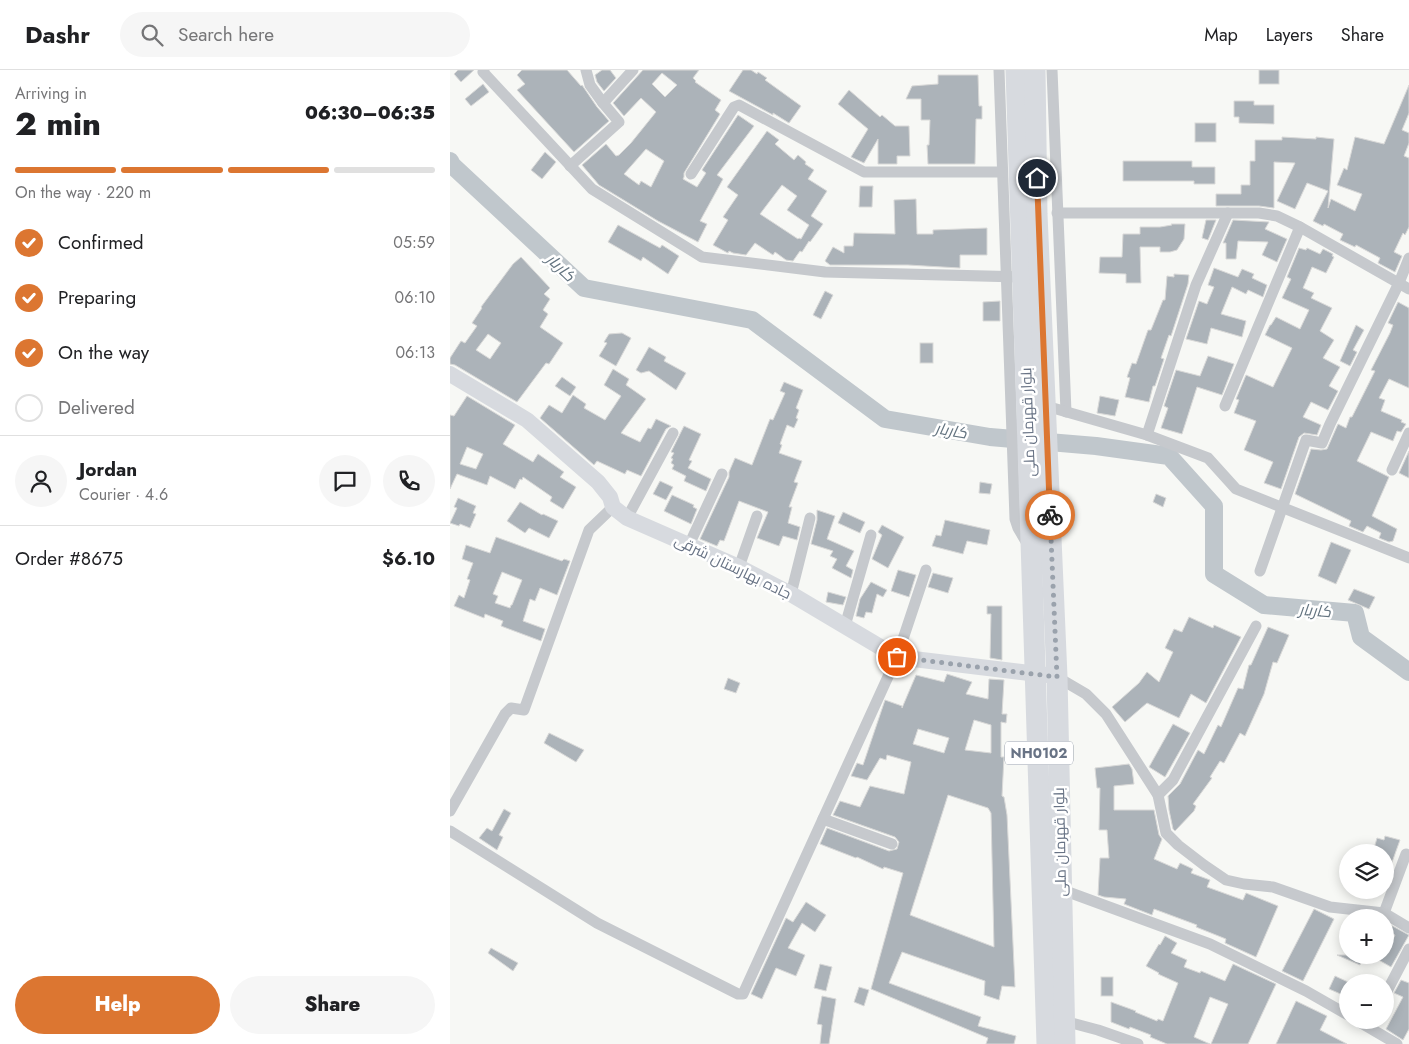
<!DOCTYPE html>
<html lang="en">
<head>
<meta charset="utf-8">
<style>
	body { margin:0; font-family:Jost,Cairo,sans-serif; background:#f6f6f6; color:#202124; height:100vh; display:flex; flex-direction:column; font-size:19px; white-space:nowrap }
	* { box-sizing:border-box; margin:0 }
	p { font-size:16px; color:#757577 }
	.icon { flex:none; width:28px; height:28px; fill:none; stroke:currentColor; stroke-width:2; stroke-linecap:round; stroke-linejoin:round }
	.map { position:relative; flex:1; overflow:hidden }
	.panel { display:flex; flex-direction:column; background:#fff; width:450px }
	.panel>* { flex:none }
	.buttons { position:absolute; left:889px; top:774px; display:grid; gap:10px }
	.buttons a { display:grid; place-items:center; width:55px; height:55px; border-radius:50%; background:#fff; box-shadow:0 2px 12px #0003; font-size:25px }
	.pin { position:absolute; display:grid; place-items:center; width:42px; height:42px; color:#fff; margin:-21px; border:2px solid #fff; border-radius:50%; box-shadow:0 1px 5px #0007 }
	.courier { position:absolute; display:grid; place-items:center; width:50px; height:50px; margin:-25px; border:4px solid #dc7631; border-radius:50%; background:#fff; color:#222; box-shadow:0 1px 6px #0007 }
	.summary em { font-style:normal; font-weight:800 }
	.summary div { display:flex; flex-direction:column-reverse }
	.summary { display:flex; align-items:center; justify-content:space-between; height:85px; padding:0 15px }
	h1 { font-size:32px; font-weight:800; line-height:38px }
	.bar { display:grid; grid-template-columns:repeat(4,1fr); gap:8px 5px; align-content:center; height:60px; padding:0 15px }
	.bar i { height:6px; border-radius:4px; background:#e0e0e0 }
	.bar .on { background:#dc7631 }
	.bar p { grid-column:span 4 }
	.line { display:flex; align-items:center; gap:12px; padding:0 15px; border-top:1px solid #e0e0e0 }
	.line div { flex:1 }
	.round { display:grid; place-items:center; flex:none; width:52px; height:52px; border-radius:26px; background:#f6f6f6 }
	ol { padding:0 15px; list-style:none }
	li { display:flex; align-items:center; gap:15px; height:55px }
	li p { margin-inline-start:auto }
	li .icon { padding:5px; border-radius:50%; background:#dc7631; color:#fff; stroke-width:4 }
	li:last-child { color:#757577 }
	li i { width:28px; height:28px; border:2px solid #e0e0e0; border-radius:50% }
	.cta { display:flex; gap:10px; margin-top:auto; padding:10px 15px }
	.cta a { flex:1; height:58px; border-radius:30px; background:#dc7631; color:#fff; font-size:20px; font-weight:800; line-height:58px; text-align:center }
	.cta a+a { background:#f6f6f6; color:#202124 }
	header { display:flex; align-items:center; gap:30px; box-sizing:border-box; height:70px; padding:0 25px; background:#fff; border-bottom:1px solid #e0e0e0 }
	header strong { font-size:24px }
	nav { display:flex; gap:28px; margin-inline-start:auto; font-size:18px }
	.search { width:350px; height:45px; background:#f6f6f6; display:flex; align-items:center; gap:12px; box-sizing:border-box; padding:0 18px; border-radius:28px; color:#757577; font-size:19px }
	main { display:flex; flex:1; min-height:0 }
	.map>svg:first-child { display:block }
</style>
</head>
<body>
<header>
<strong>Dashr</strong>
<div class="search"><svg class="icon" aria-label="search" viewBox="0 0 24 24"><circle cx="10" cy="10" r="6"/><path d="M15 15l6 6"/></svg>Search here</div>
<nav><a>Map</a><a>Layers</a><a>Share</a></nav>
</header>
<main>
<section class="panel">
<div class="summary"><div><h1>2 min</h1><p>Arriving in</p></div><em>06:30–06:35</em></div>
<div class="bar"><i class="on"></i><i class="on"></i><i class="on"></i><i></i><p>On the way · 220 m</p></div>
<ol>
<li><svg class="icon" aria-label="check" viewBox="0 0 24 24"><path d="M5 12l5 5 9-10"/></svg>Confirmed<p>05:59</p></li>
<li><svg class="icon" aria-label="check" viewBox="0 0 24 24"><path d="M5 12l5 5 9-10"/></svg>Preparing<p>06:10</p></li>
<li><svg class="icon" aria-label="check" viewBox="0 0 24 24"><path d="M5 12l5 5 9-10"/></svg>On the way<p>06:13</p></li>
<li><i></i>Delivered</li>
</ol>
<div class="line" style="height:90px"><a class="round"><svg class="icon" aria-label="person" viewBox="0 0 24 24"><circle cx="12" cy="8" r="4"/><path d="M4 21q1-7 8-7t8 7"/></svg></a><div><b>Jordan</b><p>Courier · 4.6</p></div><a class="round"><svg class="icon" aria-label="chat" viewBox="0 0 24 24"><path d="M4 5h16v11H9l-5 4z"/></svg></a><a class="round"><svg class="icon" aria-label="phone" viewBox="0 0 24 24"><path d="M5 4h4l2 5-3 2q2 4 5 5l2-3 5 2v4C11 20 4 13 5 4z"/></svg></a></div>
<div class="line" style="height:65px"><div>Order #8675</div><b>$6.10</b></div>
<div class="cta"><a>Help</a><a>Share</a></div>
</section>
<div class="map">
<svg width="959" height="974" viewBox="0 0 959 974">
	<rect width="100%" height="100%" fill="#f7f8f5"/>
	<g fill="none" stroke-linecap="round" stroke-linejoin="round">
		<polyline stroke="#c0c7cc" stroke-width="18" points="0,91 2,95 134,218 302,250 435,349 540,367 646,376 719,386 764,436 764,504 814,535 905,543 911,567 959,602"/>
	</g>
	<g fill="#acb3b9" stroke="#d9d9d8" fill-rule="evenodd">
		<polygon points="8,0 24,0 11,12 4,4"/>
		<polygon points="72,0 117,0 131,16 132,15 147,37 159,51 124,82 67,20 75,14 67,5"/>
		<polygon points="152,0 160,0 166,8 154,21 147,12 145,5"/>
		<path d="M193 0H249L243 8 246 11 245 12 271 30 265 40 270 44 234 103V107L233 109 247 117 256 103 252 100 288 45 304 56 267 105 273 109 250 151 257 154 248 172 208 151 149 115 132 95 156 74 166 86 169 85 181 73 206 42 191 28 174 46 163 33ZM212 3 227 15 215 27 202 14ZM196 79 214 91 201 117 191 111 189 115 174 104Z"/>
		<polygon points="293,0 301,0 307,4 308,2 317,8 315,10 351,36 339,53 323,43 323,45 279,21"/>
		<rect x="809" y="0" width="20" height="14"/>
		<polygon points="488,5 528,5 529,36 532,36 532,49 526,49 525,94 478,94 477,75 479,75 480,50 471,50 471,29 456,29 462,16 488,14"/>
		<polygon points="33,14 39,22 21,36 15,29"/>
		<polygon points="959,15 959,43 952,60 959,63 959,73 954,86 959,88 959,157 955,165 953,163 944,182 952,186 945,202 928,193 930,188 906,175 905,177 890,170 893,164 874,154 873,156 863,151 878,121 857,113 845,139 827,131 845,93 824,92 824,138 809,136 766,136 766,124 791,124 791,115 800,115 800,91 805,91 805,70 832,70 832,67 866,69 866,67 884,69 878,138 881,129 905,141 912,124 887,115 894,98 897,100 905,67 934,74"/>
		<polygon points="399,20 430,47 432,45 445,56 459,56 460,86 447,86 447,94 428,94 428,69 414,93 401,87 418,59 388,34"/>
		<polygon points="784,31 804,31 804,35 824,35 824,54 789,53 789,47 784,47"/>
		<rect x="745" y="53" width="21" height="19"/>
		<path d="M317 61 329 70 325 74 344 90 348 85 356 92 355 94 364 100 358 109 377 121 361 146 373 154 360 172 359 171 352 182 350 181 343 191 336 190 325 182 323 185 305 173 296 185 283 183 279 181 278 183 276 182 263 175 278 150 273 147 288 125 277 117ZM332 115 347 126 337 140 359 155 351 169 349 168 348 169 310 144Z"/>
		<polygon points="95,82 106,92 92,109 81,100"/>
		<polygon points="673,91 742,91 742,97 765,97 765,114 744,114 744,111 673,111"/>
		<polygon points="410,116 423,116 422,137 409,137"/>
		<polygon points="466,129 467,164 483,164 483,160 537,158 537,185 510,185 510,198 458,195 380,195 375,191 383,177 394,183 394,176 403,176 404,163 445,164 444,130"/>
		<polygon points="756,150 766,150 758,170 752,168"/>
		<polygon points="783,150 819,152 815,159 837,169 827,192 812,185 818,172 788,171 786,189 776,189 776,173 773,173"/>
		<polygon points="721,154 735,154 734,169 727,180 720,182 710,182 710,177 690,177 691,213 676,213 676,204 649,203 650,187 672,187 673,164 690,164 690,157 710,157 722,155"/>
		<polygon points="168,155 210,178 212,175 229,186 218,204 193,187 191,191 158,172"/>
		<polygon points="849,178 856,180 857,178 870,184 873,179 883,184 882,186 884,187 876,203 862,197 853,218 864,223 861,228 882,238 870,261 884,270 873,288 890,297 879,316 888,321 878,340 861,332 853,347 871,355 867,365 854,363 849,367 831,419 814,413 823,392 794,380 806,351 784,343 789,330 786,329 796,305 823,317 842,278 815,265 820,255 821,255 826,247 850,259 859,240 832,228 841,209 837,207"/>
		<path d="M71 187 100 218 94 224 100 229 93 240 98 244 90 257 113 273 99 294 96 293 67 332 5 295 0 294V288L11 271 15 273 27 256 22 253 32 238 31 237 63 194ZM38 264 51 273 40 289 26 280Z"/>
		<polygon points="764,198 788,207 792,199 804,204 802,208 817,215 813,227 798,220 796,224 782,217 771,244 796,251 792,267 761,258 757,274 736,269 749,231 757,234 764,217 758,215"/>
		<polygon points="724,204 739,205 738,214 721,266 719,265 711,288 714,289 705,316 703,316 699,332 675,327 680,308 677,307 682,293 686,294 698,260 701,260 713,230 715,230 717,206 724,207"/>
		<polygon points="375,221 383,225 371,249 363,245"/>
		<polygon points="550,231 550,251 533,251 533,232"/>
		<polygon points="948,232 959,238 959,318 939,309 929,328 935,330 931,341 952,350 951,352 956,354 951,362 947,361 943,371 921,362 907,391 939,407 922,446 947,459 943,471 939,472 929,468 931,463 917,456 913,462 899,456 901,451 845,424 861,379 871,380 877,379 888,354 896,358 900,347 902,347 925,301 921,300 940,263 943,255 938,253"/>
		<polygon points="906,255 914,260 903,280 907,282 900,296 890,291"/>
		<polygon points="172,263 181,268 166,296 149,286 157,273 154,272 159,264"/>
		<rect x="470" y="273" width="13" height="20"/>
		<polygon points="199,277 216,287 214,291 236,303 226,320 199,301 191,303 186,300"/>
		<polygon points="758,286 784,294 772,325 747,317 732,364 711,358 718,338 714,336 726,300 750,306"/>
		<polygon points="163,299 179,309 176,315 196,329 171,363 190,372 198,358 201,359 206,349 221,356 216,359 191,406 177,400 175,404 147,391 144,395 90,348 99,335 112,343 123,325 136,334 134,338 155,350 171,326 154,315"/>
		<polygon points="112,307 126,317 120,326 105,316"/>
		<polygon points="334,312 353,320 346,338 349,340 346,348 348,349 344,358 337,355 330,374 332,375 329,383 352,391 344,412 348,413 339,437 342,437 338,453 350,457 347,470 333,466 329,476 307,468 318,442 289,431 274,471 270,470 267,476 250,469 279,407 279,402 285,388 302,395 320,349 323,350 335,323 330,321"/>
		<path d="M17 326 65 355 53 374 83 392 88 384 114 402 110 407 126 417 113 439 100 431 102 427 73 407 72 410 70 409 65 419 40 406 37 415 7 404 0 419V345L4 346ZM17 377 33 384 26 399 10 394Z"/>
		<polygon points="650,326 669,330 665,346 647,343"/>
		<polygon points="234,356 251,364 239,390 242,391 238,398 261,409 256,421 234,411 236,406 222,399 224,395 221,393 223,389 221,388 224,383 221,382"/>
		<polygon points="959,381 959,408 949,403"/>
		<polygon points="210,411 223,417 216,430 203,424"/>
		<polygon points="530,412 542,414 540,424 529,423"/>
		<polygon points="706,424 716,428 713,437 703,432"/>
		<polygon points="222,425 244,435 243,437 247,439 241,454 214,441"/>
		<polygon points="8,428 26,436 23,443 26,444 20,458 10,454 9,456 0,453 7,438 4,437"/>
		<polygon points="70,432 92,445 93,444 108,451 99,468 79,458 75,463 57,451"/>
		<polygon points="367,440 385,446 377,469 404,481 396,496 403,500 401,508 382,498 387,489 380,486 383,481 361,474 367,450"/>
		<polygon points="393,442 415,452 410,463 388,453"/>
		<polygon points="495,450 540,460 537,475 517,471 513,484 482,476 486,465 491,466"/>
		<polygon points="432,455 454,467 438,498 422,489 432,465 428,462"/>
		<path d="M46 467 112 491 114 489 120 491 107 525 90 518 85 531 80 529 73 551 95 559 91 571 51 556 53 551 35 544 34 548 4 536 9 525 14 528 20 510 17 509 23 493 12 489 16 475 40 483ZM52 502 72 510 62 535H61L60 538 45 533 48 526 43 524Z"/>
		<polygon points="881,472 901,480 886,514 868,506"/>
		<polygon points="448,500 466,505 459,527 441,521"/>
		<polygon points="483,503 503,508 498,523 478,517"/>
		<polygon points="421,512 437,520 433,527 427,524 422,543 416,542 414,548 406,546 410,529"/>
		<polygon points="904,519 925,527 919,539 898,530"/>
		<polygon points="378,522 396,527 393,535 376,532"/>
		<polygon points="537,536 552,536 552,590 540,588 541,544 537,544"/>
		<polygon points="739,547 763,558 764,555 791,567 756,633 741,624 729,648 697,633 675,652 662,637 689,613 697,602 709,612 723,582 715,578 724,559 732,562"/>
		<polygon points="818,557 839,565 827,593 823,592 814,624 795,666 790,663 774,693 770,691 760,707 762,708 743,734 746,736 744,741 725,761 723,759 719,740 718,726 730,714 748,680 754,684 768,655 771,657 788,618 793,619 799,595 801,595"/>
		<path d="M497 604 522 612 516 624 538 629 539 609 554 610 552 644H557L556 653 551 652V687H554L552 726 554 727 557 745 565 917 552 916 549 930 534 925 535 911 452 882 439 913 531 947 528 956 566 966 564 974H536L538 968 421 919 453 803 434 797 433 799 407 787 406 788 370 774 377 758 439 781 447 779 449 772 445 767 383 745 390 731 410 737 420 716 454 724 461 692 437 685 436 690 430 688 417 710 401 706 407 693 413 695 435 630 452 636V638L466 605 494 612ZM524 650 541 655V683L515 680ZM468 659 499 668 494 683 463 674ZM498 725 538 738 541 743 544 877 460 845Z"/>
		<polygon points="278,608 290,613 286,623 274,619"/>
		<polygon points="723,654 740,663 715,707 699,697"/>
		<polygon points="99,663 134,680 126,692 94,673"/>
		<polygon points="679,694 682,699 684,714 664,716 664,740 704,740 709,765 712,769 704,789 727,799 730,793 743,799 741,803 760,810 757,817 793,830 796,823 828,836 806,887 775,873 776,869 746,857 747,855 704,839 702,845 674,834 676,829 654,827 648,825 650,788 659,788 657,760 649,760 650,718 647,718 645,698"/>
		<polygon points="54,739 61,743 49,765 53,767 47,780 29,768 37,758 42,761"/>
		<polygon points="935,766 950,770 941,795 935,792 935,782 923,782 927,768 934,770"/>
		<polygon points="356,832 376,845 365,862 352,853 338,878 355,885 346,906 326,898 312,929 301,924 336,848 343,852"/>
		<polygon points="864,839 884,849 853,911 832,901"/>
		<polygon points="935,852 959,865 941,897 920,885 935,885 945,865 935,862"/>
		<polygon points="715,866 727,873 721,883 737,890 734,897 750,903 751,901 775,911 783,894 826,914 798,974 761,974 778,934 760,927 744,967 760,974 717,974 700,967 701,965 680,957 679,959 661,952 661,932 686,941 685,942 707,951 708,949 713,951 728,913 708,904 709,903 696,896 709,874 710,875"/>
		<polygon points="41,878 68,893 63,901 38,883"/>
		<polygon points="887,885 914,885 910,895"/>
		<polygon points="370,894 382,897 376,921 364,918"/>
		<polygon points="885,906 898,912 898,936 890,932 893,925 879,919"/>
		<rect x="651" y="907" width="12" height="19"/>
		<polygon points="951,910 959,913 959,959 953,970 936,959 953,927 944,923"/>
		<polygon points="409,917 419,920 414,936 404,932"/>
		<polygon points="372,926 386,929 379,974 370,974 372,955 367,954"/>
		<polygon points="846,931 877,946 870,960 897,974 826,974"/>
	</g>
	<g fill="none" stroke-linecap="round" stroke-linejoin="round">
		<g stroke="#c6c9cd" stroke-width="11">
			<polyline points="34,0 33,2 142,119 252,187 375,202 573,207"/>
			<polyline points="136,0 140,15 153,33"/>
			<polyline points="549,0 565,449 568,458 578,475"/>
			<polyline points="602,0 616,342"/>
			<polyline points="120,96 169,52 153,33 183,0"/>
			<polyline points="241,104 284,37 289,35 414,102 552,102"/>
			<polyline points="607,143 809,143 827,146 850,157 959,219"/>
			<polyline points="596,336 697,365 758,388 786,419 959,488"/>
			<polyline points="775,336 850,157"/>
			<polyline points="697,365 746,215 778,143"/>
			<polyline points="942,400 959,363"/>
			<polyline points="177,448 223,363"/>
			<polyline points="239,475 272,404"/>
			<polyline points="289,497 307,446"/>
			<polyline points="810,501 856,370 872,373 880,354 949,213 959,188"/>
			<polyline points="341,524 360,448"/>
			<polyline points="395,556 421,465"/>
			<polyline points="607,607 636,624 656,644 708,725 716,763 728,775 754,795 776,810 794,814 823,817 880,837 934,843 959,858"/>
			<polyline points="708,725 723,710 806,556"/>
			<polyline points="0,741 55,644 61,638 74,640 139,460 163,437"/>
			<polyline points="373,749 442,774"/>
			<polyline points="0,761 147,853 288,924 293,924 447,587 476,500"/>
			<polyline points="610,819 760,874 856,921 898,945"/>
			<polyline points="934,843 956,784"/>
			<polyline points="935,925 959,879"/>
			<polyline points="906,950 947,974"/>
			<polyline points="614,951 648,960 688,974"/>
		</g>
		<polyline stroke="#d7dadf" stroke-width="16" points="0,304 77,350 148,412 160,427 163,437 177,448 289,497 341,524 447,587 596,605"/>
		<g stroke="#d7dadf" stroke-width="21">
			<polyline points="566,0 597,974"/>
			<polyline points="585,0 587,144 607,607 615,974"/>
		</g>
	</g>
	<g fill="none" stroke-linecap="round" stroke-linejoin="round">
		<polyline stroke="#9aa2ac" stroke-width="5" stroke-dasharray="0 9" points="447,587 607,607 600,445"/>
		<polyline stroke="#dc7631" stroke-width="6" points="587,108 600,445"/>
	</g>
	<g text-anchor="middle" stroke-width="5" stroke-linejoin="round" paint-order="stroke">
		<rect fill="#fff" stroke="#959daa" stroke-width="1" x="555" y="671.5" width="68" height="23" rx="4"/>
		<g font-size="14" font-weight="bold" fill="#687385">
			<text x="589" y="688">NH0102</text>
		</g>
		<g font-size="15" fill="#687385" stroke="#fff">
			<text transform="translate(578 352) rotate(-92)" y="5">بلوار قهرمان ملی</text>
			<text transform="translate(283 497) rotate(26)" y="5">جاده بهارستان شرقی</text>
			<text transform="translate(610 772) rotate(-91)" y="5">بلوار قهرمان ملی</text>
		</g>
		<g font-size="16" font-style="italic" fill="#647480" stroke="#fff">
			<text transform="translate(111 197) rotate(44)" y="6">کاربار</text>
			<text transform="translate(501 360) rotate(10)" y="6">کاربار</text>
			<text transform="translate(865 540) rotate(5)" y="6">کاربار</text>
		</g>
	</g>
</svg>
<div class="buttons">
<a><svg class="icon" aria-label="layers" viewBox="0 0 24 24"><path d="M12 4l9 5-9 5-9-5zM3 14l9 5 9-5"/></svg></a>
<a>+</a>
<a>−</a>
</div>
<div class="pin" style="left:447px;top:587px;background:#ea580c"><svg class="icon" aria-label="bag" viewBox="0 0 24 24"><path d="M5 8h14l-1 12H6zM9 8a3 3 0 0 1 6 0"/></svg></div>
<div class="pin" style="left:587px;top:108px;background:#1f2937"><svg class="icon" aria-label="home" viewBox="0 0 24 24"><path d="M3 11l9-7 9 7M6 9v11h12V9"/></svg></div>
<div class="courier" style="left:600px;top:445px"><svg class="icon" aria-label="bike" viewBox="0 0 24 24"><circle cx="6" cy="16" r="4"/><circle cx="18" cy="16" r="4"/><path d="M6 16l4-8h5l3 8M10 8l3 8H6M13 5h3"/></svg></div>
</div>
</main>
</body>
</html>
